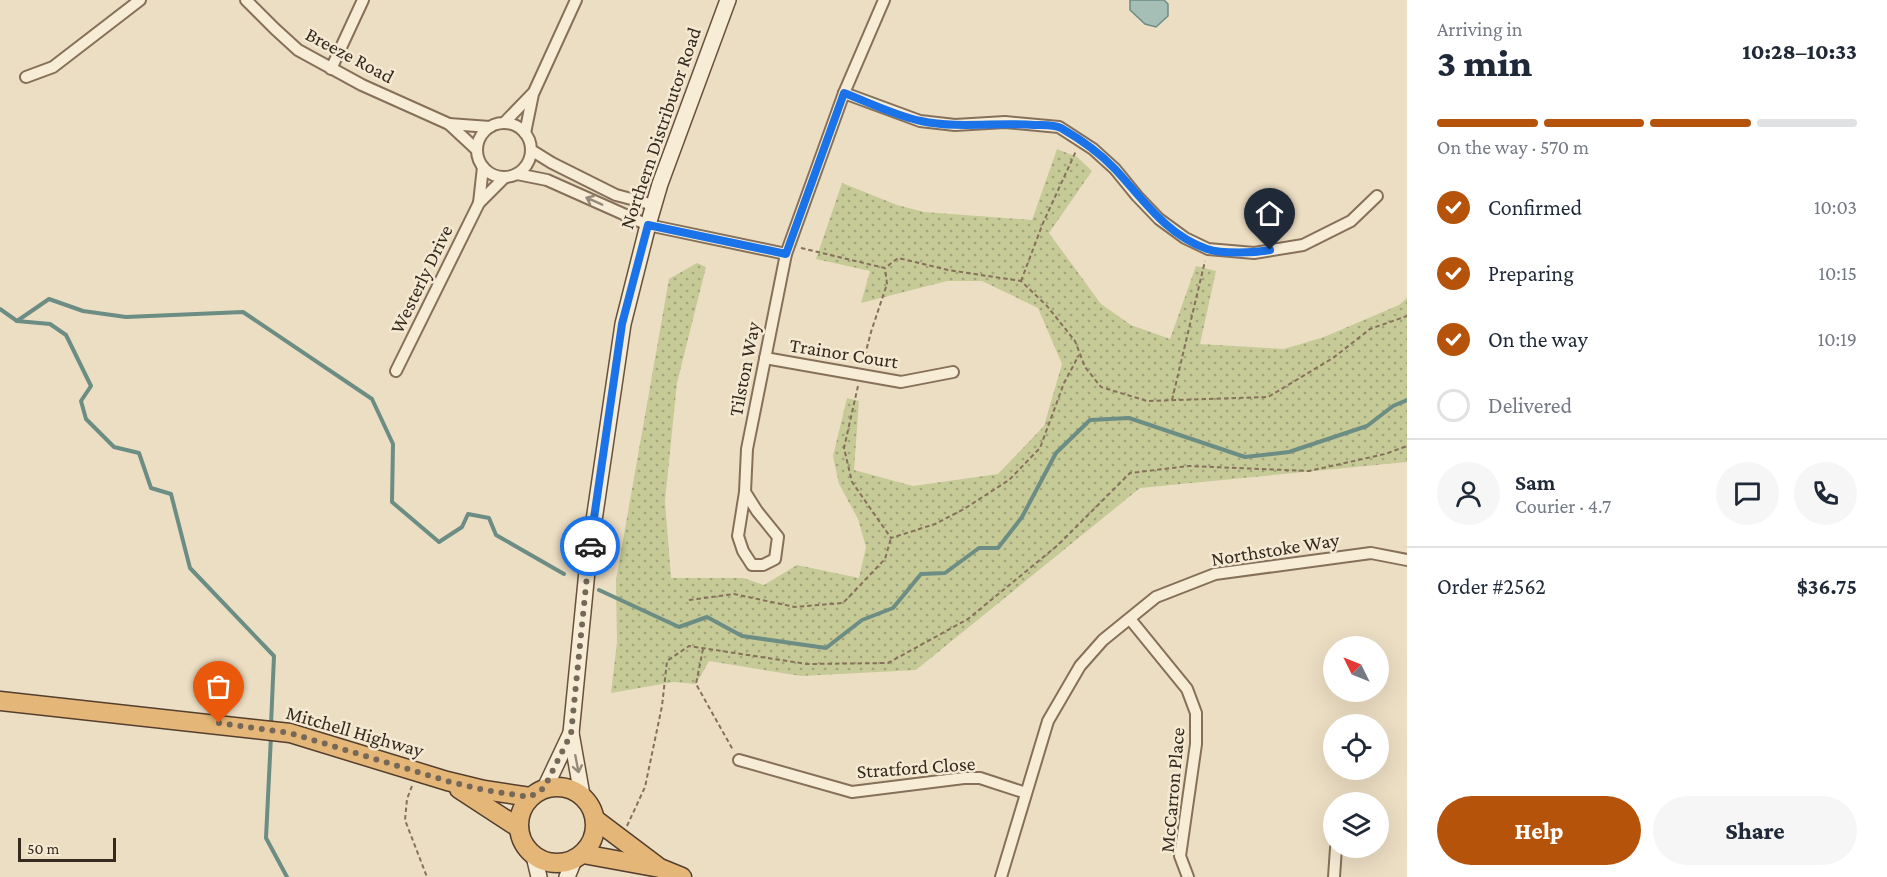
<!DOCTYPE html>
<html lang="en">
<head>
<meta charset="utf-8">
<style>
	body { margin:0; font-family:"Crimson Pro",serif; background:#f6f6f7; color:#1f2937; height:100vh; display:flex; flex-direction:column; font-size:22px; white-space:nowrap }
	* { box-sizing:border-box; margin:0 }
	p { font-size:20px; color:#747a83 }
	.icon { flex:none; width:33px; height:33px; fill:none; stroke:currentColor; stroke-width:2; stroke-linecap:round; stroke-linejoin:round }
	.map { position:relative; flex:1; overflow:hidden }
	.drawer { display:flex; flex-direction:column; background:#fff; width:480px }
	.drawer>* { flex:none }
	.needle { width:39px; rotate:313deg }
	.tools { position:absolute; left:1323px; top:636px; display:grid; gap:12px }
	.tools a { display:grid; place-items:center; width:66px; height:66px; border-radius:50%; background:#fff; box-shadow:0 6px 24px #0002; font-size:30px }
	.scale { position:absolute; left:18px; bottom:15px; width:98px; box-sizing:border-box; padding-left:6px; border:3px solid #36291e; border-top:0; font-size:16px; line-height:21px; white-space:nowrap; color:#36291e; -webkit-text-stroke:4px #f4e9d2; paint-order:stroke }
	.pin { position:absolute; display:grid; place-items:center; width:51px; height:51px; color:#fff; margin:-62px -26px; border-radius:50% 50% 50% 0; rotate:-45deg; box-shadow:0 0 6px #0007 }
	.pin .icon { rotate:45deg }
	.courier { position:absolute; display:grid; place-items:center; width:60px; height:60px; margin:-30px; border:4px solid #1a73e8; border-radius:50%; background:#fff; color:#222; box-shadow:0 2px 8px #0007 }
	.overview em { font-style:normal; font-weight:800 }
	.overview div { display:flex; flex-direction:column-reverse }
	.overview { display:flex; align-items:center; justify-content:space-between; height:102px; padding:0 30px }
	h1 { font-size:39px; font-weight:800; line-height:45px }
	.bar { display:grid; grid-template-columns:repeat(4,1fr); gap:9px 6px; align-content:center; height:72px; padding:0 30px }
	.bar i { height:8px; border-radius:4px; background:#e0e1e3 }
	.bar .active { background:#b45309 }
	.bar p { grid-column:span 4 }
	.line { display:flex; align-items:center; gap:15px; padding:0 30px; border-top:2px solid #e0e1e3 }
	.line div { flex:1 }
	.round { display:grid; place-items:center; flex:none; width:63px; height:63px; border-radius:32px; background:#f6f6f7 }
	ol { padding:0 30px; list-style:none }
	li { display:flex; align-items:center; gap:18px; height:66px }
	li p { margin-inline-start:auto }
	li .icon { padding:6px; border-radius:50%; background:#b45309; color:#fff; stroke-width:4 }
	li:last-child { color:#747a83 }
	li i { width:33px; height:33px; border:3px solid #e0e1e3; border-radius:50% }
	.cta { display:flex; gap:12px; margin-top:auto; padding:12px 30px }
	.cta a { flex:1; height:69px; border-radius:36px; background:#b45309; color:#fff; font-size:24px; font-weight:800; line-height:69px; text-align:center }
	.cta a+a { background:#f6f6f7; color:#1f2937 }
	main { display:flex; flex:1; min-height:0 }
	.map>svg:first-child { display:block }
</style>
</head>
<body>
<main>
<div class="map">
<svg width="1407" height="877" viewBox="0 0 1407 877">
	<defs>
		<pattern id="park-dots" width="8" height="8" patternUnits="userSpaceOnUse" patternTransform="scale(1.5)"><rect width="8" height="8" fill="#c6ca97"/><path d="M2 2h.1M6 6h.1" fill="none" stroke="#a2a47b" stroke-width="1.8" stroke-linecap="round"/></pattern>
	</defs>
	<rect width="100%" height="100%" fill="#ecdec3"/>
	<polygon fill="url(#park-dots)" points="1057,149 1077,157 1092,171 1049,233 1101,304 1131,325 1170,339 1196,266 1216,271 1200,344 1284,349 1324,337 1399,305 1407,298 1407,462 1140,488 916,670 801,676 709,661 696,684 673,682 611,693 617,642 616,580 669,279 697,263 706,267 677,383 665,501 671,578 743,578 764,585 797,565 859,578 866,547 858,519 839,484 833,456 847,398 859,401 854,470 913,486 998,474 1044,426 1062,364 1038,308 982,281 947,281 861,303 870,271 816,259 842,183 897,205 924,212 1032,220"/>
	<polygon fill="#a5bfb7" stroke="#6c8d84" stroke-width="1.5" points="1130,0 1164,0 1168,4 1168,16 1156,27 1145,24 1130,10"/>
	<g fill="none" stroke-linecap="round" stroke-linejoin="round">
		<g stroke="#6c8d84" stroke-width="4">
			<polyline points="0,309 17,321 50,324 66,335 91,386 81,401 86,419 114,447 139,453 151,488 171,494 190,568 274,656 271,725"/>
			<polyline points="17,321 49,299 83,311 126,317 243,312 372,399 393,444 392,502 439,542 462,527 468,514 489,518 496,535 564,574"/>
			<polyline points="599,590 679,627 707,617 742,636 826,648 862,620 893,608 921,574 945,573 979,548 998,548 1022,517 1056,453 1090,420 1129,418 1245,457 1289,452 1367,426 1393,406 1407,400"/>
			<polyline points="271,736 266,838 287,877"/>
		</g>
		<defs>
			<g id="minor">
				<polyline points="246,0 275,29 298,50 362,85 449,124 477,150"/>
				<polyline points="331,69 363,0"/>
				<polyline points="26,77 53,67 140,0"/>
				<polyline points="844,93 920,121 955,125 1005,122 1059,127 1093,149 1115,169 1137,196 1159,219 1185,238 1208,249 1254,253 1303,245 1351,221 1377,196"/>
				<polyline points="504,123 532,94"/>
				<circle cx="504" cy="150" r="27"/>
				<polyline points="449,124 490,127"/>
				<polyline points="525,133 533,94 576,0"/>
				<polyline points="531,150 552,163 616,195 654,205"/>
				<polyline points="517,174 547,180 648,225 786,254"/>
				<polyline points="479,203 483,167"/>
				<polyline points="765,358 901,382 953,372"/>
				<polyline points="396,371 479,203 505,177"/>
				<polyline points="745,492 757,511 778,537 775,559 763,565 752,565 743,551 738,536 745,492 747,449 786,254 844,93 884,0"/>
				<polyline points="1130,619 1187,689 1196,713 1196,744 1180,856 1188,877"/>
				<polyline points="739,760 852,792 964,778 980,778 1026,793"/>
				<polyline points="1001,877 1048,721 1080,666 1103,640 1156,597 1215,574 1371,553 1407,560"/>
				<polyline points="1334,877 1336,848"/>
			</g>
			<g id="secondary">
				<polyline points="545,788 571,733"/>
				<polyline points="582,795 571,733 588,561 623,324 648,225 660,184 728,0"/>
				<polyline points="534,856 539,877"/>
				<polyline points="567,877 574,860"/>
			</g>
			<g id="trunk">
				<polyline points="0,701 290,733 447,781 484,790 530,797"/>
				<circle cx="557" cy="825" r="38"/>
				<polyline points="459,789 519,828"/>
				<polyline points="596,820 657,866"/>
				<polyline points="583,854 660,868 682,877"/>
			</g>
		</defs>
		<use href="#minor" stroke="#86705a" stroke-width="14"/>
		<use href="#secondary" stroke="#67513d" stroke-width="18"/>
		<use href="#trunk" stroke="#543e2e" stroke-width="21"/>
		<g stroke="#86705a" stroke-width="2" stroke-dasharray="4.5 3" stroke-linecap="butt">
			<polyline points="801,248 885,268 898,258 948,270 1021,281 1047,306 1075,341 1085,367 1101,387 1147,401 1268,397 1333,358 1370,329 1407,316"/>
			<polyline points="1021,281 1043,223 1076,151"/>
			<polyline points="863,363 871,332 887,284 885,268"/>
			<polyline points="858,386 844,448 852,482 891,538 935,524 964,509 1009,480 1040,448 1064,383 1079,355"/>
			<polyline points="1172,400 1205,261"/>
			<polyline points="689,600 734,594 795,607 843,603 885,559 891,538"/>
			<polyline points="703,649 696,684 733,750"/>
			<polyline points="412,786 407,799 405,820 427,877"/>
			<polyline points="627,826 645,787 662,706 667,661 689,646 807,664 888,663 968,619 1058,545 1130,473 1189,466 1309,471 1385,454 1407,446"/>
		</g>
		<use href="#minor" stroke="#f7ecd5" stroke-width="10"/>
		<use href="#secondary" stroke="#f7ecd5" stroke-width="15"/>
		<use href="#trunk" stroke="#e4b678" stroke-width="18"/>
	</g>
	<defs><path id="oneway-shaft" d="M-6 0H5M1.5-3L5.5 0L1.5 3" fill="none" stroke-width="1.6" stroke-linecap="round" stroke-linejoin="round" transform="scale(1.5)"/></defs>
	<g stroke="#968a7a">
		<use href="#oneway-shaft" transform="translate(594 201) rotate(-156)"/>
		<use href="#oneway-shaft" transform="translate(577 764) rotate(79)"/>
	</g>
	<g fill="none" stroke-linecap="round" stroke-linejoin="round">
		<polyline stroke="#766858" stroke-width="6" stroke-dasharray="0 10.8" points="219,723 290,733 447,781 484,790 530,797 544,788 571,734 590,546"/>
		<path stroke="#1a73e8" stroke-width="8" d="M590 546 622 324 648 225 786 254 844 93C868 102 896 116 921 121 958 129 997 122 1034 125 1042 125 1054 124 1061 128 1080 139 1100 153 1115 169 1143 199 1166 235 1207 249 1222 254 1254 253 1270 250"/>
	</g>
	<g text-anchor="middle" stroke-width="5" stroke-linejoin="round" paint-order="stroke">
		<g font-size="20" fill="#36291e" stroke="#f4e9d2">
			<text transform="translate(350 55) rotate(28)" y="7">Breeze Road</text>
			<text transform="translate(660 128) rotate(-71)" y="7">Northern Distributor Road</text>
			<text transform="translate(421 279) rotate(-64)" y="7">Westerly Drive</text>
			<text transform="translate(844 353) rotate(9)" y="7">Trainor Court</text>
			<text transform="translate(744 369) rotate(-79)" y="7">Tilston Way</text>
			<text transform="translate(1275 549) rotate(-9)" y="7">Northstoke Way</text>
			<text transform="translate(355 731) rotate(16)" y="7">Mitchell Highway</text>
			<text transform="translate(916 767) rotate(-4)" y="7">Stratford Close</text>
			<text transform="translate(1172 790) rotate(-85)" y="7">McCarron Place</text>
		</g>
	</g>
</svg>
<div class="tools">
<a><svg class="needle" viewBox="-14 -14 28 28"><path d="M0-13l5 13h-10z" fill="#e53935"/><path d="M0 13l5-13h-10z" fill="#747a83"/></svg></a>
<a><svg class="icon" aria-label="locate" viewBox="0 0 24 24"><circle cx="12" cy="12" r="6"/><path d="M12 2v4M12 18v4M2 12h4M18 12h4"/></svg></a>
<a><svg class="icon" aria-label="layers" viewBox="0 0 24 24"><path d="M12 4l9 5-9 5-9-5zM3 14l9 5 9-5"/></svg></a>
</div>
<div class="scale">50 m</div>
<div class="pin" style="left:219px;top:723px;background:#ea580c"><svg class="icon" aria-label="bag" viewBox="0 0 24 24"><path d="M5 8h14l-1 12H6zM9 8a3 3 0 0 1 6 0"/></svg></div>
<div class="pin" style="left:1270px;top:250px;background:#1f2937"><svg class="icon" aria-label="home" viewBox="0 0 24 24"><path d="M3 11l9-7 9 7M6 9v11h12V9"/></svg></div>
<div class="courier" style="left:590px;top:546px"><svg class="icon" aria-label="car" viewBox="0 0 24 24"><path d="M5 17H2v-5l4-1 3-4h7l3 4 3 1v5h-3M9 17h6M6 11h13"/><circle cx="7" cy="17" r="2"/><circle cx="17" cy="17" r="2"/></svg></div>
</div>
<section class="drawer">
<div class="overview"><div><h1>3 min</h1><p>Arriving in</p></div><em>10:28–10:33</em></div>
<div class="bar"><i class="active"></i><i class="active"></i><i class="active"></i><i></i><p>On the way · 570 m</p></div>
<ol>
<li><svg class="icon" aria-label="check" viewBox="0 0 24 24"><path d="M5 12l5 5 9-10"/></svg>Confirmed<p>10:03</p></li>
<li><svg class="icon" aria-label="check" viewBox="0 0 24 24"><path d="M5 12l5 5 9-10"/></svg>Preparing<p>10:15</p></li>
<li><svg class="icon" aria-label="check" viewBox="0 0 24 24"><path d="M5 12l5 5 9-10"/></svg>On the way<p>10:19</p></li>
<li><i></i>Delivered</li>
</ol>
<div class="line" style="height:108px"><a class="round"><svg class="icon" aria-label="person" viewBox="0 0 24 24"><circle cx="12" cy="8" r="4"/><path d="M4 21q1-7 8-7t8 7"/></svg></a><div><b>Sam</b><p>Courier · 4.7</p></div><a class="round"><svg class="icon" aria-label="chat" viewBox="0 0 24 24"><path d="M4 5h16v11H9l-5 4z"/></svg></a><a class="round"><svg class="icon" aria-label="phone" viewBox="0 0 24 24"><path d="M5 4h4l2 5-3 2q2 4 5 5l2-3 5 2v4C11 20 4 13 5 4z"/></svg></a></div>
<div class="line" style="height:78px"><div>Order #2562</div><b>$36.75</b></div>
<div class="cta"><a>Help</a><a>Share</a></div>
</section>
</main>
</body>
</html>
